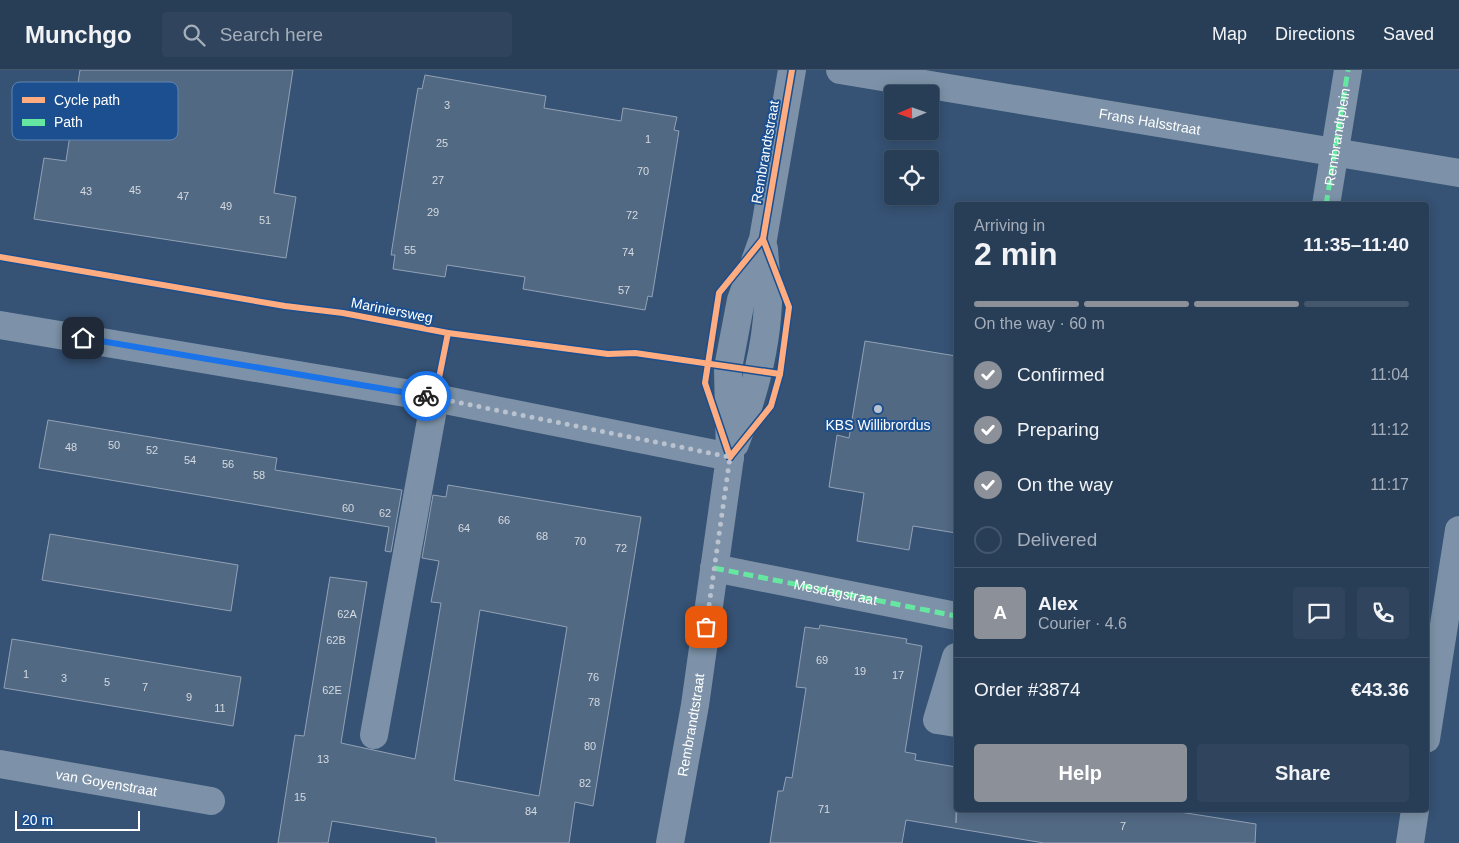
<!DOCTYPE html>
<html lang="en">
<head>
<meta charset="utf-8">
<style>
	body { margin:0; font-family:Helvetica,sans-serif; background:#30455d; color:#f1f3f6; height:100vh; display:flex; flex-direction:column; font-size:19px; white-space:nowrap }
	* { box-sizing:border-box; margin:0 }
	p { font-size:16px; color:#a5aeba }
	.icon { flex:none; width:28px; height:28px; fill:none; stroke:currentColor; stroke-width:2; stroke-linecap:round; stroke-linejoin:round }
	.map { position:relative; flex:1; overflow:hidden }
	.drawer { position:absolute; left:954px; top:132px; width:475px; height:610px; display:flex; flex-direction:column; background:#283e57; border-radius:5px; box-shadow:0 2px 12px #0003,0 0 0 1px #44576d }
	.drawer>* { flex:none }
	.needle { width:32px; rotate:268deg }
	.fabs { position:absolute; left:884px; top:15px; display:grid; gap:10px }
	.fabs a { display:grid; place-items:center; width:55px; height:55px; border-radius:5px; background:#283e57; box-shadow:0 2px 12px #0003,0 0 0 1px #44576d; font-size:25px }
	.scale { position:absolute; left:15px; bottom:12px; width:125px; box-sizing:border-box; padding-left:5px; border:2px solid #fff; border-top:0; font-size:14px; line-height:18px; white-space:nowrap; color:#fff; -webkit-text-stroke:4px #1b4f8f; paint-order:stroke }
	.pin { position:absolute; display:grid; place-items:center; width:42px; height:42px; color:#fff; margin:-21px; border-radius:10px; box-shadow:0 2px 8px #0006 }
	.courier { position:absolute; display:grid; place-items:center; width:50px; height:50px; margin:-25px; border:4px solid #1a73e8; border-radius:50%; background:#fff; color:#222; box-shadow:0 1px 6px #0007 }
	.headline em { font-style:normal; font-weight:600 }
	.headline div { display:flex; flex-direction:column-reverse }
	.headline { display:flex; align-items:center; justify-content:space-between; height:85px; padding:0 20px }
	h1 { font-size:32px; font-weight:600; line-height:38px }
	.bar { display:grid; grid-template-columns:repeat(4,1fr); gap:8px 5px; align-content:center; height:60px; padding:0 20px }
	.bar i { height:6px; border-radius:4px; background:#44576d }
	.bar .current { background:#8c9099 }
	.bar p { grid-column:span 4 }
	.line { display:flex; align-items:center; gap:12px; padding:0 20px; border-top:1px solid #44576d }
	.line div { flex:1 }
	.round { display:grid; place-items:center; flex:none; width:52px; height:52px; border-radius:5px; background:#30455d }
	ol { padding:0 20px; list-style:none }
	li { display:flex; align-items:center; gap:15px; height:55px }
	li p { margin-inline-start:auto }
	li .icon { padding:5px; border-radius:50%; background:#8c9099; color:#fff; stroke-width:4 }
	li:last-child { color:#a5aeba }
	li i { width:28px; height:28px; border:2px solid #44576d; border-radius:50% }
	.cta { display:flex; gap:10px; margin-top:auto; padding:10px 20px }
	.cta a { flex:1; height:58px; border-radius:5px; background:#8c9099; color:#fff; font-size:20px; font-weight:600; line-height:58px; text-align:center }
	.cta a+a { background:#30455d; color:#f1f3f6 }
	header { display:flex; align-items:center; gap:30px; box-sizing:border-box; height:70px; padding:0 25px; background:#283e57; border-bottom:1px solid #44576d }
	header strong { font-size:24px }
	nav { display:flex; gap:28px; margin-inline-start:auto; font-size:18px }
	.search { width:350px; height:45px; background:#30455d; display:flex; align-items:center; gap:12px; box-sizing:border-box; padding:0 18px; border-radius:5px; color:#a5aeba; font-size:19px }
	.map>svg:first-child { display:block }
</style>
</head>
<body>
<header>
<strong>Munchgo</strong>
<div class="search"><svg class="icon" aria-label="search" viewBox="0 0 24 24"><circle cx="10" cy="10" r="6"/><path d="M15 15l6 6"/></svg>Search here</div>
<nav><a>Map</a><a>Directions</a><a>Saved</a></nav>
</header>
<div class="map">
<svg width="1459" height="773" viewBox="0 0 1459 773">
	<rect width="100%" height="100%" fill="#365274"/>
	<g fill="#526984" stroke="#92a2b6" fill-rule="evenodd">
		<polygon points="80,0 293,0 274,123 296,127 286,188 34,149 44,88 66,91"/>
		<polygon points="425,5 546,26 544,38 621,51 623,38 677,47 674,60 679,61 672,104 652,227 648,226 645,240 523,219 525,207 447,195 445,207 393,199 395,185 391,185 410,65 418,18 422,19"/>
		<polygon points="865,271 956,286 956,463 913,456 909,480 857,471 864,423 829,417 837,365 849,368"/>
		<polygon points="48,350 277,388 275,400 402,420 391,482 385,481 389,457 39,398"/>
		<path d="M448 415 641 447 593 736 575 732 569 773H436V768L332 751 328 773H278L295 665 304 666 330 507 367 512 341 673 415 689 441 533 431 532 439 491 422 488 433 425 446 427ZM480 540 567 557 539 726 454 710Z"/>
		<polygon points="50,464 238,495 231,541 42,510"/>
		<polygon points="820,555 907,569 906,573 922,576 905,682 916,684 915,690 956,697 956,753 957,740 1167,740 1256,754 1255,773 1044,773 906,750 902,773 770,773 778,721 783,721 786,707 792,708 806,618 796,617 805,557 819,559"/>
		<polygon points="12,569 241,607 233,656 4,618"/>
	</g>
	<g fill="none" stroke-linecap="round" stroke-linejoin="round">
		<g stroke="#7d92a8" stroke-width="28">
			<path id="s1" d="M840 0 1459 103"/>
			<polyline points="1326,135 1348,0"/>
			<polyline points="0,255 435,328 730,387"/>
			<path d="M735 374C753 328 766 282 768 233 768 215 765 197 764 179"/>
			<polyline points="714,498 956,546"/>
			<polyline points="956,587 937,650 956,653"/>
			<polyline points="374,665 435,328"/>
			<polyline points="1426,669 1459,460"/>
			<path id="s2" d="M0 694 211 731"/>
			<path id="s3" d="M670 773 695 635 730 387 728 298 741 230 763 169 792 0"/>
			<polyline points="1410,773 1415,740"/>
		</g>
		<g stroke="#66e7a1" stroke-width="5" stroke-dasharray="10 5" stroke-linecap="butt">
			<path id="s4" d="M1326 135 1348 0"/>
			<path id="s5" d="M714 498 956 546"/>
		</g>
		<defs>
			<g id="cycleway">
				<polyline points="0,187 285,236 343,243 448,263 608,284 635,283 780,304"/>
				<polyline points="435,328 448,263"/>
				<polyline points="730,387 705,313 719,223 763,169 792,0"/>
				<polyline points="730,387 771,336 780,304 789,237 763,169"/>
			</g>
		</defs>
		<use href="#cycleway" stroke="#1b4f8f" stroke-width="9"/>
		<use href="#cycleway" stroke="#ffac80" stroke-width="6"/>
	</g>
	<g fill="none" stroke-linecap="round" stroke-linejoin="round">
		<polyline stroke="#b9c2ce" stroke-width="5" stroke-dasharray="0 9" points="426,326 730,387 706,557"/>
		<polyline stroke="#1a73e8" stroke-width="6" points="83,268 426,326"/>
	</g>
	<circle fill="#b9c2ce" stroke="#1b4f8f" stroke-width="2" cx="878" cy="339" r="5"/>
	<g text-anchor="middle" stroke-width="4" stroke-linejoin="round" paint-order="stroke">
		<g font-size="11" fill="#d4dae0">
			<text x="447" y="39">3</text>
			<text x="648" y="73">1</text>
			<text x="442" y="77">25</text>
			<text x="643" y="105">70</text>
			<text x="438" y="114">27</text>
			<text x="135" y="124">45</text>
			<text x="86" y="125">43</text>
			<text x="183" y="130">47</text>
			<text x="226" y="140">49</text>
			<text x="433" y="146">29</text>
			<text x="632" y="149">72</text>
			<text x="265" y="154">51</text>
			<text x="410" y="184">55</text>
			<text x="628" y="186">74</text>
			<text x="624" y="224">57</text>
			<text x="114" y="379">50</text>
			<text x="71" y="381">48</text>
			<text x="152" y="384">52</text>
			<text x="190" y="394">54</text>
			<text x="228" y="398">56</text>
			<text x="259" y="409">58</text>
			<text x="348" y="442">60</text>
			<text x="385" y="447">62</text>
			<text x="504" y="454">66</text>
			<text x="464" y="462">64</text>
			<text x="542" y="470">68</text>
			<text x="580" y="475">70</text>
			<text x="621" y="482">72</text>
			<text x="347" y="548">62A</text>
			<text x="336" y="574">62B</text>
			<text x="822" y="594">69</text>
			<text x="860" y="605">19</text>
			<text x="26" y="608">1</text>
			<text x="898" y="609">17</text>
			<text x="593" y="611">76</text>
			<text x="64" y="612">3</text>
			<text x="107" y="616">5</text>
			<text x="145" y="621">7</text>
			<text x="332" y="624">62E</text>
			<text x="189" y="631">9</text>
			<text x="594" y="636">78</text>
			<text x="220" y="642">11</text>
			<text x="590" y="680">80</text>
			<text x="323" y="693">13</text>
			<text x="585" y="717">82</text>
			<text x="300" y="731">15</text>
			<text x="824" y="743">71</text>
			<text x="531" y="745">84</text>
			<text x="1123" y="760">7</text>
		</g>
		<g font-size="14" fill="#fff" stroke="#1b4f8f">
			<text dy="5" stroke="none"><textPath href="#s1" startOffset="314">Frans Halsstraat</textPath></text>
			<text dy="5" stroke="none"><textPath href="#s4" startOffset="69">Rembrandtplein</textPath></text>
			<text transform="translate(765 82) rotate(-80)" y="5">Rembrandtstraat</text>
			<text transform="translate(392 240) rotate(11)" y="5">Mariniersweg</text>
			<text dy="5" stroke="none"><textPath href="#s5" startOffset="124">Mesdagstraat</textPath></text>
			<text dy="5" stroke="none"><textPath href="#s3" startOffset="120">Rembrandtstraat</textPath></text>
			<text dy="5" stroke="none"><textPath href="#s2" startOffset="108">van Goyenstraat</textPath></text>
		</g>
		<g font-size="14" fill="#fff" stroke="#1b4f8f">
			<text x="878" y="360">KBS Willibrordus</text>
		</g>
	</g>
	<rect x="12" y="12" width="166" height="58" rx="8" fill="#1b4f8f" stroke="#5f84b1" stroke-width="1"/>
	<rect x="22" y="27" width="23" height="6" fill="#ffac80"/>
	<rect x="22" y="49" width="23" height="7" fill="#66e7a1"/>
	<g font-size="14" fill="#fff">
		<text x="54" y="35">Cycle path</text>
		<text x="54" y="57">Path</text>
	</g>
</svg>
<div class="fabs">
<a><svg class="needle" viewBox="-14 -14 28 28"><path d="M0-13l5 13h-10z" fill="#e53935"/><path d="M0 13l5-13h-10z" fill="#a5aeba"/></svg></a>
<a><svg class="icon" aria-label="locate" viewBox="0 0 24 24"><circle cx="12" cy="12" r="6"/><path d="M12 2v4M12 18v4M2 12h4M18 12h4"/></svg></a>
</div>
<div class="scale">20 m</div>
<div class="pin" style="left:706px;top:557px;background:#ea580c"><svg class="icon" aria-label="bag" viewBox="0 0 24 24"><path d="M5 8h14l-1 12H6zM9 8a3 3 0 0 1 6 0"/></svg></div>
<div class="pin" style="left:83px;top:268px;background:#1f2937"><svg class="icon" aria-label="home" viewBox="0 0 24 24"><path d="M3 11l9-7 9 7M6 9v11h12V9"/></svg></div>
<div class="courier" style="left:426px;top:326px"><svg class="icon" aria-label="bike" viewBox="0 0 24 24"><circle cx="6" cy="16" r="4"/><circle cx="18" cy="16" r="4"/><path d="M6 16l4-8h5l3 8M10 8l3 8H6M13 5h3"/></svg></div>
<section class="drawer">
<div class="headline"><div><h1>2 min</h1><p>Arriving in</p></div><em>11:35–11:40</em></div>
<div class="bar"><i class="current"></i><i class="current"></i><i class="current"></i><i></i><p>On the way · 60 m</p></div>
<ol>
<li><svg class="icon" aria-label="check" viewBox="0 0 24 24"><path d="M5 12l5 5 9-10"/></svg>Confirmed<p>11:04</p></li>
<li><svg class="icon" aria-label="check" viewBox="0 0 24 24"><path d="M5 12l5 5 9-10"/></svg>Preparing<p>11:12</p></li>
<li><svg class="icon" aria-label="check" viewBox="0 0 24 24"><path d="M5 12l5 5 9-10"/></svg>On the way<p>11:17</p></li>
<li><i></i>Delivered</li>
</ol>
<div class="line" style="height:90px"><b class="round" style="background:#8c9099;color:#fff">A</b><div><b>Alex</b><p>Courier · 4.6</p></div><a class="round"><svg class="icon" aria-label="chat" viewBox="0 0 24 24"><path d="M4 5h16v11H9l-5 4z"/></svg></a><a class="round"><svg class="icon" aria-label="phone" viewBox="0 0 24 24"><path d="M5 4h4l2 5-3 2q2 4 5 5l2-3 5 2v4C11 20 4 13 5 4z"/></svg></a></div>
<div class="line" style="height:65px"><div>Order #3874</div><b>€43.36</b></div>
<div class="cta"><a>Help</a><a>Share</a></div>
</section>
</div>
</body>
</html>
